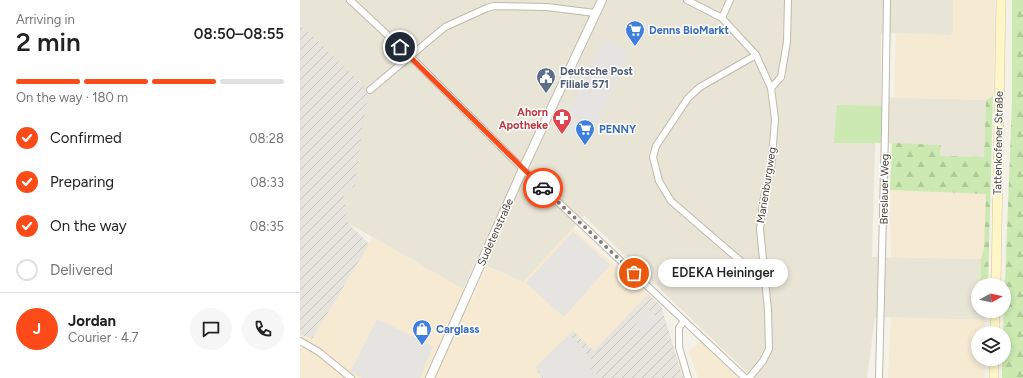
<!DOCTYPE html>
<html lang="en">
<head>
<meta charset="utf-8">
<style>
	body { margin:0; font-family:Figtree,sans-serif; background:#f6f6f6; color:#222; height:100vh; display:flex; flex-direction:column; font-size:15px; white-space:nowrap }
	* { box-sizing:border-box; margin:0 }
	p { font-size:13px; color:#767676 }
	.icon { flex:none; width:22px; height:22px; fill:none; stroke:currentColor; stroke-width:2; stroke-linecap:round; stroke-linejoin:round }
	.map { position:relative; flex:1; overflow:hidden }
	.drawer { display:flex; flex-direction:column; background:#fff; width:300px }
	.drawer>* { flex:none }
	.needle { width:26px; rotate:82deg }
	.controls { position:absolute; left:671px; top:278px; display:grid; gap:8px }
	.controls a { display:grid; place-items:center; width:40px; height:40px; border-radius:50%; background:#fff; box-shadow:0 2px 6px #0003; font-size:20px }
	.pin { position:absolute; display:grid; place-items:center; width:34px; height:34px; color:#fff; margin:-17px; border:2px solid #fff; border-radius:50%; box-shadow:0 1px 4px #0007 }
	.courier { position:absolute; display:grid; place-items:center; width:40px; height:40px; margin:-20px; border:3px solid #fc4a18; border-radius:50%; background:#fff; color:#222; box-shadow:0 1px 5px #0007 }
	.bubble { position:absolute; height:28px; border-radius:14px; background:#fff; box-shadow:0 2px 6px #0003; font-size:13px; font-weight:600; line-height:28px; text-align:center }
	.overview em { font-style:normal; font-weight:600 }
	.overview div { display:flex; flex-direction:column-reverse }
	.overview { display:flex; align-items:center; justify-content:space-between; height:68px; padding:0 16px }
	h1 { font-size:26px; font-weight:600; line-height:30px }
	.bar { display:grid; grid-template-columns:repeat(4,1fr); gap:6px 4px; align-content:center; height:48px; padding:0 16px }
	.bar i { height:5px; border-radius:3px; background:#e0e0e0 }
	.bar .active { background:#fc4a18 }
	.bar p { grid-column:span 4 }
	.line { display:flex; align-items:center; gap:10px; padding:0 16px; border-top:1px solid #e0e0e0 }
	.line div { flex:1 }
	.round { display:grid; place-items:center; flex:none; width:42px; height:42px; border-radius:21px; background:#f6f6f6 }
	ol { padding:0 16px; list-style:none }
	li { display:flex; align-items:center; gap:12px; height:44px }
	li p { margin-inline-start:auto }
	li .icon { padding:4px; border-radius:50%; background:#fc4a18; color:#fff; stroke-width:4 }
	li:last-child { color:#767676 }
	li i { width:22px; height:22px; border:2px solid #e0e0e0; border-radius:50% }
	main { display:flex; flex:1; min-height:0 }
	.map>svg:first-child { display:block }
</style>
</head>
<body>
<main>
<section class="drawer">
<div class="overview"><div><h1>2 min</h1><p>Arriving in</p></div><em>08:50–08:55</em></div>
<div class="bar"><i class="active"></i><i class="active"></i><i class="active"></i><i></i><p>On the way · 180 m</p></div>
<ol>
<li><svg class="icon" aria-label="check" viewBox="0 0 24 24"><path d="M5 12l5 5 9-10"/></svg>Confirmed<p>08:28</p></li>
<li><svg class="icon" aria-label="check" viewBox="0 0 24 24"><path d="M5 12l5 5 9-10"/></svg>Preparing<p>08:33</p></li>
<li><svg class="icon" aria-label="check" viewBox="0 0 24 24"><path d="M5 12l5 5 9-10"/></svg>On the way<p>08:35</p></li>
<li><i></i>Delivered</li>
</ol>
<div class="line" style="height:72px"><b class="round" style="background:#fc4a18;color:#fff">J</b><div><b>Jordan</b><p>Courier · 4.7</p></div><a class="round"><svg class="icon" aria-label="chat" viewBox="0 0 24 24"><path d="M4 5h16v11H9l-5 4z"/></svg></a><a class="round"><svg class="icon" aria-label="phone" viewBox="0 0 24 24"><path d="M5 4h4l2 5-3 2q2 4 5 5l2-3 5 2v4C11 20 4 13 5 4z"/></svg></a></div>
</section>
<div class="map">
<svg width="723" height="378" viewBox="0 0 723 378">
	<defs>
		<pattern id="industrial-furrows" width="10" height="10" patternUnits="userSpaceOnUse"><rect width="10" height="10" fill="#e7e3dd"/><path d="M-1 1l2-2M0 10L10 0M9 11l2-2" fill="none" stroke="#c8c4be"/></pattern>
		<pattern id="forest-firs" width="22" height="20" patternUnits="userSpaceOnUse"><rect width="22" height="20" fill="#cbe9b1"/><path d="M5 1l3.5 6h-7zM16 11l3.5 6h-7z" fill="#b0c999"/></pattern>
	</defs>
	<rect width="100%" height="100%" fill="#f4f1e8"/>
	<polygon fill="#e8e4d6" points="0,0 653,0 653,30 651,35 581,33 581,97 686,100 684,158 640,156 641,145 575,143 572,257 681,259 680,285 678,285 678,311 686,311 685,320 575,317 567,378 453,378 284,216 223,282 176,261 163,289 48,223 39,191 67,89 0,24"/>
	<g fill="#f6ead3">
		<polygon points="653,0 695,0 693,96 686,100 594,98 596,34 651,35 653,30"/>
		<polygon points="590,190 686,194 684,248 681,259 591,257"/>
		<polygon points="273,228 348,294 294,351 235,367 241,378 0,378 0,334 12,339 73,237 163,289 173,298 186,266 223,282"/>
		<polygon points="591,317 685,320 685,333 678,333 678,359 685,359 685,378 588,378"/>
		<polygon points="402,340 440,378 398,378 389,351"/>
	</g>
	<g fill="url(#industrial-furrows)">
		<polygon points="0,24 69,91 62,130 55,186 43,193 48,223 69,244 12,339 0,334"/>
		<polygon points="348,294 361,306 383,378 241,378 235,367 273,331 294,351"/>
	</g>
	<g fill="url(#forest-firs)">
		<polygon points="712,0 723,0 723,378 702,378 702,359 704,359 703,333 712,103"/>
		<polygon points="693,96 688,285 680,285 681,259 684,248 686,194 590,190 592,143 641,145 640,156 684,157 686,100"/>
	</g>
	<polygon fill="#cbe9b1" points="537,105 583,106 582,143 534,143"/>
	<g fill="#e5e4e0">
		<polygon points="303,39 331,52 288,143 260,131"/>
		<polygon points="273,232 310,265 264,317 226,283"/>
		<polygon points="349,309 359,319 345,334 335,325"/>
		<polygon points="77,319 133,346 120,378 62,378 51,371"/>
		<polygon points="271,336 293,361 289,366 301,378 243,378 237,368"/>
	</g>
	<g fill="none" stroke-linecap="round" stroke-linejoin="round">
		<defs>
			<g id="minor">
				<polyline points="50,0 110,56 223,169 445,378"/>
				<polyline points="387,0 422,18 456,55 471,88 475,119 471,170 463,202 460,229 468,310 469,349 463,361 449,378"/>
				<polyline points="422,18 430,0"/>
				<polyline points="456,55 400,87 388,98 356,146 353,157 359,181 371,201 444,264 452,268 463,268"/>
				<polyline points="471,88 481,77 487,42 488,0"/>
				<polyline points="70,90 145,27 187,8 194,6 247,7 295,13"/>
				<polyline points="384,321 379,328 379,347 388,378"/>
				<polyline points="0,341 19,352 51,378"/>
				<polyline points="579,378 585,131 587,0"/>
			</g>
			<polyline id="tertiary" points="130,378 223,169 302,0"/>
			<g id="secondary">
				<polyline points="696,285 701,0"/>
				<polyline points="695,333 695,311"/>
				<polyline points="694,378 694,359"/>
			</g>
		</defs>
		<use href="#minor" stroke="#c0baaa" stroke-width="8"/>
		<use href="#tertiary" stroke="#c0baaa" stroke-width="10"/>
		<use href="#secondary" stroke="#d5c898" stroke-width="10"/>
		<use href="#minor" stroke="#fff" stroke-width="6"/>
		<use href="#tertiary" stroke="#fff" stroke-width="8"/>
		<use href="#secondary" stroke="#fff6c7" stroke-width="9"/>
	</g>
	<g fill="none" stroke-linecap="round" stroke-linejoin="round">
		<polyline stroke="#847f75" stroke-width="4" stroke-dasharray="0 7.2" points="243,188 334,273"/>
		<polyline stroke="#fc4a18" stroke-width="5" points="100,47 243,188"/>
	</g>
	<defs>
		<symbol id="supermarket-pin" viewBox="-11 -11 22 30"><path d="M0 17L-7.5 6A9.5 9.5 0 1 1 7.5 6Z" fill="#3f7fe0" stroke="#fff"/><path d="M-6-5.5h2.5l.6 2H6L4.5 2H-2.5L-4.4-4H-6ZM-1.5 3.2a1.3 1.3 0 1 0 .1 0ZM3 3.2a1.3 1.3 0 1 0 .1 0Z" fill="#fff"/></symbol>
		<symbol id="civic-pin" viewBox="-11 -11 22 30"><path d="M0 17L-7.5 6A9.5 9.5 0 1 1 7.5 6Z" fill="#5c6f8a" stroke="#fff"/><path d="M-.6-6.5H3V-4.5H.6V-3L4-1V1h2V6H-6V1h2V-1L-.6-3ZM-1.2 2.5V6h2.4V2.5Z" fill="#fff"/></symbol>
		<symbol id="pharmacy-pin" viewBox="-11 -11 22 30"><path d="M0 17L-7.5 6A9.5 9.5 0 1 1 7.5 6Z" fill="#e0444e" stroke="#fff"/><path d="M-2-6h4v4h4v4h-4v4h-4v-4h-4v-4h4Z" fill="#fff"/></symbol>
		<symbol id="shop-pin" viewBox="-11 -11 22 30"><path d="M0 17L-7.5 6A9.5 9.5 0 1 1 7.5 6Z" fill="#3f7fe0" stroke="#fff"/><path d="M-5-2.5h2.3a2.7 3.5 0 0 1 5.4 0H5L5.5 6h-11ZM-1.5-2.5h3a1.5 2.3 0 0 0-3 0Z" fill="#fff"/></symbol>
	</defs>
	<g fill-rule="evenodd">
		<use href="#supermarket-pin" x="324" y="19" width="22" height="30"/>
		<use href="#civic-pin" x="235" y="66" width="22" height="30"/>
		<use href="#pharmacy-pin" x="251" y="107" width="22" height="30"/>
		<use href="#supermarket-pin" x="274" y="118" width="22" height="30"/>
		<use href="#shop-pin" x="111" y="318" width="22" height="30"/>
	</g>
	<g text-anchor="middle" stroke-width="3" stroke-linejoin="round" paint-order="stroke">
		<g font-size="11" font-weight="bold" fill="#366cbe" stroke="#fff" text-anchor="start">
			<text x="349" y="34">Denns BioMarkt</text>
			<text x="299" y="133">PENNY</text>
			<text x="136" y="333">Carglass</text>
		</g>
		<g font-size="11" font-weight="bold" fill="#4e5e75" stroke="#fff" text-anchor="start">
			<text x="260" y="75">Deutsche Post<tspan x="260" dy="13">Filiale 571</tspan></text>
		</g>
		<g font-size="11" font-weight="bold" fill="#be3a42" stroke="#fff" text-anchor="end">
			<text x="248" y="116">Ahorn<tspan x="248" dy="13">Apotheke</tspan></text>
		</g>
		<g font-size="11" fill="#484237" stroke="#fff">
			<text transform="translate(698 143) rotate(-89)" y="4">Tattenkofener Straße</text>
			<text transform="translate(466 185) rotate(-81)" y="4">Marienburgweg</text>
			<text transform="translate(584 189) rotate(-89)" y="4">Breslauer Weg</text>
			<text transform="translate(195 232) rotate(-66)" y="4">Sudetenstraße</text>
		</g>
	</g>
</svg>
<div class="controls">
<a><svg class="needle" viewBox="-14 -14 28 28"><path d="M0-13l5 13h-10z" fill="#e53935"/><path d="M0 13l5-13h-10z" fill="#767676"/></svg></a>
<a><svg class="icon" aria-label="layers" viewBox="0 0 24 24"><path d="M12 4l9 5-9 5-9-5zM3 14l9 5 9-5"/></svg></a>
</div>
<div class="pin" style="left:334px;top:273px;background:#ea580c"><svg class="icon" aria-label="bag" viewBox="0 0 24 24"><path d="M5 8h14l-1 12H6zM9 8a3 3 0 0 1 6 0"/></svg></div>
<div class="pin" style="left:100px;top:47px;background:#1f2937"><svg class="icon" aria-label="home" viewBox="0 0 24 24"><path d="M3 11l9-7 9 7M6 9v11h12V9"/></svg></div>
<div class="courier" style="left:243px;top:188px"><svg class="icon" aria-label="car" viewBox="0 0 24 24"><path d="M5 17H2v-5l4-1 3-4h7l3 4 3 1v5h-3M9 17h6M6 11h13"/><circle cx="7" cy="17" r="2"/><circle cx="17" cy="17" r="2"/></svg></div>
<div class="bubble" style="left:358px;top:259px;width:130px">EDEKA Heininger</div>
</div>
</main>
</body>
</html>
